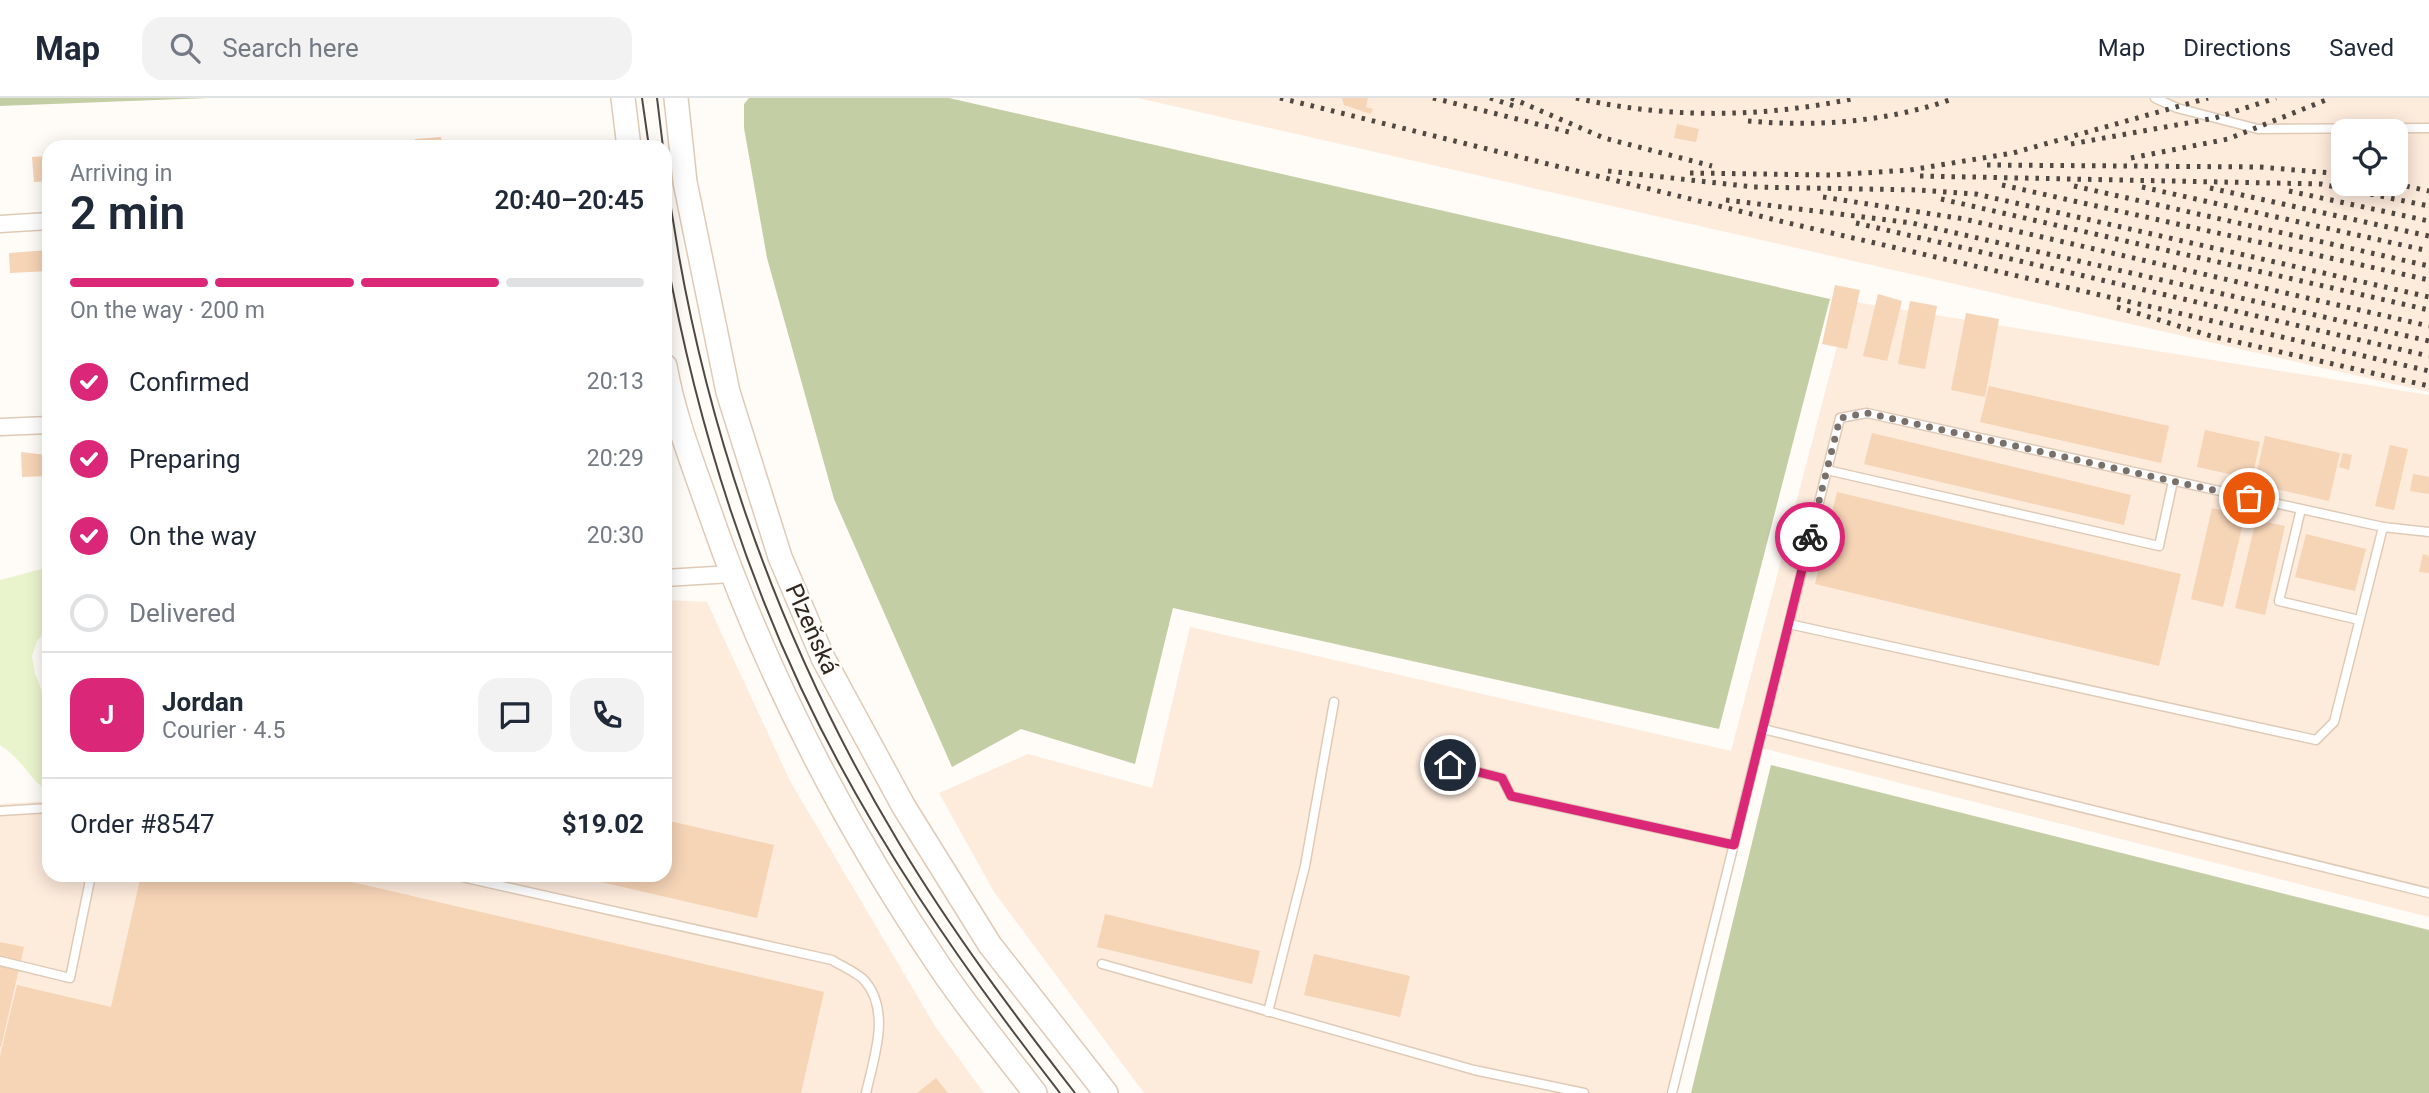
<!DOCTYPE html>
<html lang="en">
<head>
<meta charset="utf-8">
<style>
	body { margin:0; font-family:Roboto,sans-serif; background:#f2f2f3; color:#1f2937; height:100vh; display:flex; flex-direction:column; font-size:26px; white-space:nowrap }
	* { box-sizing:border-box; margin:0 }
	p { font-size:23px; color:#747a83 }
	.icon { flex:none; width:38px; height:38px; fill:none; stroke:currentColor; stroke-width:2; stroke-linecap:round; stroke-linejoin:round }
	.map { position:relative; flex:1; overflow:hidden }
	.sheet { position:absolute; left:42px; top:42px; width:630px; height:742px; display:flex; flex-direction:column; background:#fff; border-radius:21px; box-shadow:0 4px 18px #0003 }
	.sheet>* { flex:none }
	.tools { position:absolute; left:2331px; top:21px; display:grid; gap:14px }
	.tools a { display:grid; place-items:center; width:77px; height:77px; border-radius:14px; background:#fff; box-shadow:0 4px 18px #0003; font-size:35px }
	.pin { position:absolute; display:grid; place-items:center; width:60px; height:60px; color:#fff; margin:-30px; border:4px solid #fff; border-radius:50%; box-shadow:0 2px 7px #0007 }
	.courier { position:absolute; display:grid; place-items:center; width:70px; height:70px; margin:-35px; border:5px solid #db2777; border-radius:50%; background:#fff; color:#222; box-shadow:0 2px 9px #0007 }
	.summary em { font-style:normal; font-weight:600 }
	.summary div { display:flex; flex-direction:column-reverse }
	.summary { display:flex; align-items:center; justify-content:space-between; height:119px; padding:0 28px }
	h1 { font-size:46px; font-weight:600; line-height:52px }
	.bar { display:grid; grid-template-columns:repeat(4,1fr); gap:10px 7px; align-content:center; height:84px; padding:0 28px }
	.bar i { height:9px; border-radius:5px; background:#e0e1e3 }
	.bar .active { background:#db2777 }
	.bar p { grid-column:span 4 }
	.line { display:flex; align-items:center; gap:18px; padding:0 28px; border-top:2px solid #e0e1e3 }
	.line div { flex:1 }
	.round { display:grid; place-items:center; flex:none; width:74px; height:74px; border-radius:21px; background:#f2f2f3 }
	ol { padding:0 28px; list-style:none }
	li { display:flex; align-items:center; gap:21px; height:77px }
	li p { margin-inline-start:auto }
	li .icon { padding:7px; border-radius:50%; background:#db2777; color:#fff; stroke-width:4 }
	li:last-child { color:#747a83 }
	li i { width:38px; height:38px; border:4px solid #e0e1e3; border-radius:50% }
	header { display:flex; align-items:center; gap:42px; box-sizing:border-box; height:98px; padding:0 35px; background:#fff; border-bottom:2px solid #e0e1e3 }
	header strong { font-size:33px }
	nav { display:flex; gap:38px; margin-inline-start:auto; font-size:24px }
	.search { width:490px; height:63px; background:#f2f2f3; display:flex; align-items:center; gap:18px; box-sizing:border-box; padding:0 24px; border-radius:21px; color:#747a83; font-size:26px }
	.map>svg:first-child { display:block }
</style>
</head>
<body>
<header>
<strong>Map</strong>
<div class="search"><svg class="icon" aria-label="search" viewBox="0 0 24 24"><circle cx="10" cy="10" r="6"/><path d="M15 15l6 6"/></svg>Search here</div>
<nav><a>Map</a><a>Directions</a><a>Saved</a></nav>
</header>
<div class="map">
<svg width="2429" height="995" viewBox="0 0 2429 995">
	<rect width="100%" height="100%" fill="#fffbf7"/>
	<g fill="#fdebdc" fill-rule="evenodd">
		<path d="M1138 0H2429V294ZM2343 33H2396V86H2343Z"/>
		<polygon points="1849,203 2429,297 2429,819 1758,649 1673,995 1144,995 994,794 939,695 1028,656 1152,690 1190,529 1731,653"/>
		<polygon points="665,502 707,504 790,683 935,928 984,995 0,995 0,706 49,703 49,777 665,777"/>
	</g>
	<path fill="#eaf4cc" d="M49 469V529L37 543 32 558 35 576 49 610V694C30 682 22 661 0 647V482Z"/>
	<g fill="#c4cea5">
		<polygon points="0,0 208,0 0,8"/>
		<polygon points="749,0 949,0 1830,201 1719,631 1173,510 1135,666 1021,631 952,669 834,401 767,160 744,30 744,6"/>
		<polygon points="1771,667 2429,832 2429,995 1691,995"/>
	</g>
	<g fill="#f6d4b6">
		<polygon points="1342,0 1368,0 1366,9 1373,11 1371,16 1344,7"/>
		<polygon points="1677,26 1699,31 1696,44 1674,40"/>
		<polygon points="441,39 442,49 415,49 415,41"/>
		<polygon points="262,45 275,45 276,49 263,49"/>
		<polygon points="46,58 46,62 49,62 49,83 34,84 32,59"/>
		<polygon points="49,152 49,173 10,175 9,155"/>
		<polygon points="1835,187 1860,192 1847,251 1822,246"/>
		<polygon points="1878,196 1902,203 1887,263 1863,258"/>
		<polygon points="1910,203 1937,208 1925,271 1898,266"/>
		<polygon points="1966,215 1999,221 1985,299 1951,292"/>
		<polygon points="1989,288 2169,328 2161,365 1980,324"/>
		<polygon points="2205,332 2260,344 2252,381 2197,369"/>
		<polygon points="1872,335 2131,397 2124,427 1864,366"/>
		<polygon points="2265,338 2340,355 2329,403 2254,386"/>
		<polygon points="2390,347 2408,351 2394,412 2375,408"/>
		<polygon points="21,354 47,357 48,378 22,379"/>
		<polygon points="2343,355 2352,357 2349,372 2339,369"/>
		<polygon points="2413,376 2429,379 2429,396 2410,393"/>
		<polygon points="1837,394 2181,476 2159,568 1815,486"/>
		<polygon points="2212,410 2245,417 2223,509 2191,501"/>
		<polygon points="2256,422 2285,428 2265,517 2235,510"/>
		<polygon points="2306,436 2366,451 2355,493 2295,479"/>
		<polygon points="2423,456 2429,458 2429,475 2419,474"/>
		<polygon points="665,722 774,747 757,820 575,778 665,777"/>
		<polygon points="141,777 322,777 824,894 801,995 0,995 0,958 17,887 111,909"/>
		<polygon points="1105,816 1260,853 1252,886 1097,849"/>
		<polygon points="0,844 24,849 1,949 0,949"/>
		<polygon points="1314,856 1410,878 1400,919 1304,897"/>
		<polygon points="936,980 948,995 917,995"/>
	</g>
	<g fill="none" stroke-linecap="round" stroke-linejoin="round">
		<defs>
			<g id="service">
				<polyline points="2155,0 2177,10 2258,31 2429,30"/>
				<polyline points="1827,372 2159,448 2173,383"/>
				<polyline points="2301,411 2279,503 2359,522"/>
				<polyline points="1789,526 2316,642 2334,624 2383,429"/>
				<polyline points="1763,631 2429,795"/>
				<polyline points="1450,667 1502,680 1511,698 1734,747"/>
				<polyline points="0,713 49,710"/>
				<path d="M453 777 832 862C841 868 857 874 865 883 891 914 874 959 866 995"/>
				<polyline points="0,863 70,880 91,777"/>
				<polyline points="1102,866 1474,972 1584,995"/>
				<polyline points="1268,914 1305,768 1334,604"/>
				<polyline points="1672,995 1840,320 1867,315 2383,429 2429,434"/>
			</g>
			<g id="minor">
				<polyline points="0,126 49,123"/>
				<polyline points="0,329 49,327"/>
				<polyline points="665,480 731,476"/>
			</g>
			<g id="secondary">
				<polyline points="623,0 629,49"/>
				<polyline points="676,0 685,84 728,294 780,459 823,560 904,709 990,847 1106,995"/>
				<path d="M665 268C674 319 693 366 710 415 766 576 846 731 942 872 971 915 1004 954 1035 995"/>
			</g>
		</defs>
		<use href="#service" stroke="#dfcab6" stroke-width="11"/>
		<use href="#minor" stroke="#dfcab6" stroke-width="19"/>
		<use href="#secondary" stroke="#dfcab6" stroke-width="26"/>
		<use href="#service" stroke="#fff" stroke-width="8"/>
		<use href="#minor" stroke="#fff" stroke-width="16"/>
		<use href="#secondary" stroke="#fff" stroke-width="23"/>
		<g stroke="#504841" stroke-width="2">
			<polyline points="642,0 649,49"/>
			<polyline points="657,0 663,49"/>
			<path d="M665 66C695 307 774 537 899 745 951 832 1013 915 1075 995"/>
			<path d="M665 151C692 302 736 451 801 590 869 735 961 868 1060 995"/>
		</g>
		<g stroke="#504841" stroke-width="5" stroke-dasharray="3.5 7" stroke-linecap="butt">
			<polyline points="1280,0 1784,124 2429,273"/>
			<polyline points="1433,0 1569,34"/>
			<polyline points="1490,0 1520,10"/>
			<polyline points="1511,0 1604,40 1712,68"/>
			<path d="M1576 0C1669 21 1763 20 1856 0"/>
			<path d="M1748 23C1817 29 1889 24 1955 0"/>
			<polyline points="2071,46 2215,20 2276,0"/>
			<polyline points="2131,60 2228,41 2331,0"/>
			<polyline points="1987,67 2260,69 2343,76"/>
			<polyline points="1608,73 1754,89 1919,92 1976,96 2429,199"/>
			<polyline points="1690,75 1832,77 1910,72 2013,55 2208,0"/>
			<polyline points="1920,78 2321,86 2429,108"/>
			<polyline points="2396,86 2429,93"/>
			<polyline points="2002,87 2429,182"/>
			<polyline points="2074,88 2429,168"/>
			<polyline points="2142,89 2429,153"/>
			<polyline points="2210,90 2429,138"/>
			<polyline points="2289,93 2429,123"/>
			<polyline points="1823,99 1964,121 2429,228"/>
			<polyline points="1941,101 2429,212"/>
			<polyline points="1726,102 1912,125 2429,243"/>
			<polyline points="1856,125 2429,258"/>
			<polyline points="2117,209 2211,238 2429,288"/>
		</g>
	</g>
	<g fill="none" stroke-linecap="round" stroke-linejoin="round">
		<polyline stroke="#78716b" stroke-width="7" stroke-dasharray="0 12.6" points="1810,439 1840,320 1867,315 2249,400"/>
		<polyline stroke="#db2777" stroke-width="9" points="1450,667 1502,680 1511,698 1734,747 1810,439"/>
	</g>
	<g text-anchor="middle" stroke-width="5" stroke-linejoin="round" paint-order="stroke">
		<g font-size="24" fill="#2f261f" stroke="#fffbf7">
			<text transform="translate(812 531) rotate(66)" y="8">Plzeňská</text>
		</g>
	</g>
</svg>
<div class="tools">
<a><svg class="icon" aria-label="locate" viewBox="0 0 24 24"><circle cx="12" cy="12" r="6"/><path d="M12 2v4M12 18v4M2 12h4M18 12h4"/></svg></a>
</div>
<div class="pin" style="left:2249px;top:400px;background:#ea580c"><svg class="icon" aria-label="bag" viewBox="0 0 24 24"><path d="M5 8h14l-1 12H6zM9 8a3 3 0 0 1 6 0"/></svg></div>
<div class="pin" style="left:1450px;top:667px;background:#1f2937"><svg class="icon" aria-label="home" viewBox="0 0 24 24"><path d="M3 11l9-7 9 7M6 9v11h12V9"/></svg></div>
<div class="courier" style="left:1810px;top:439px"><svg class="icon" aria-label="bike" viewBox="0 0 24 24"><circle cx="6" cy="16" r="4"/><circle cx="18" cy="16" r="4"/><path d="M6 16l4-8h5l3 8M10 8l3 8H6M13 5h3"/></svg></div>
<section class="sheet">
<div class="summary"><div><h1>2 min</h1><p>Arriving in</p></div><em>20:40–20:45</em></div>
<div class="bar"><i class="active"></i><i class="active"></i><i class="active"></i><i></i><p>On the way · 200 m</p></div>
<ol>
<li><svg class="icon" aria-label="check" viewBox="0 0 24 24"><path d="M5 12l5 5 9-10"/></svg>Confirmed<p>20:13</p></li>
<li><svg class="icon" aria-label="check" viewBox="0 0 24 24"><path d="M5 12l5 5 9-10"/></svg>Preparing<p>20:29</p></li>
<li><svg class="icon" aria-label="check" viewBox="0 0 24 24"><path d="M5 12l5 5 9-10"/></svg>On the way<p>20:30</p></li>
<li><i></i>Delivered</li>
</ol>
<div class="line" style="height:126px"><b class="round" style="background:#db2777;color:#fff">J</b><div><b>Jordan</b><p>Courier · 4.5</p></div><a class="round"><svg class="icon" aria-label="chat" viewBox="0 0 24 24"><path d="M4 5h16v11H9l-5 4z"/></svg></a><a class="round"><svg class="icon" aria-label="phone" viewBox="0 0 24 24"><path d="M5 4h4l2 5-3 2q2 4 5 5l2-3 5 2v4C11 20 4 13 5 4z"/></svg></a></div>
<div class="line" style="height:91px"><div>Order #8547</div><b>$19.02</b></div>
</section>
</div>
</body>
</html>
